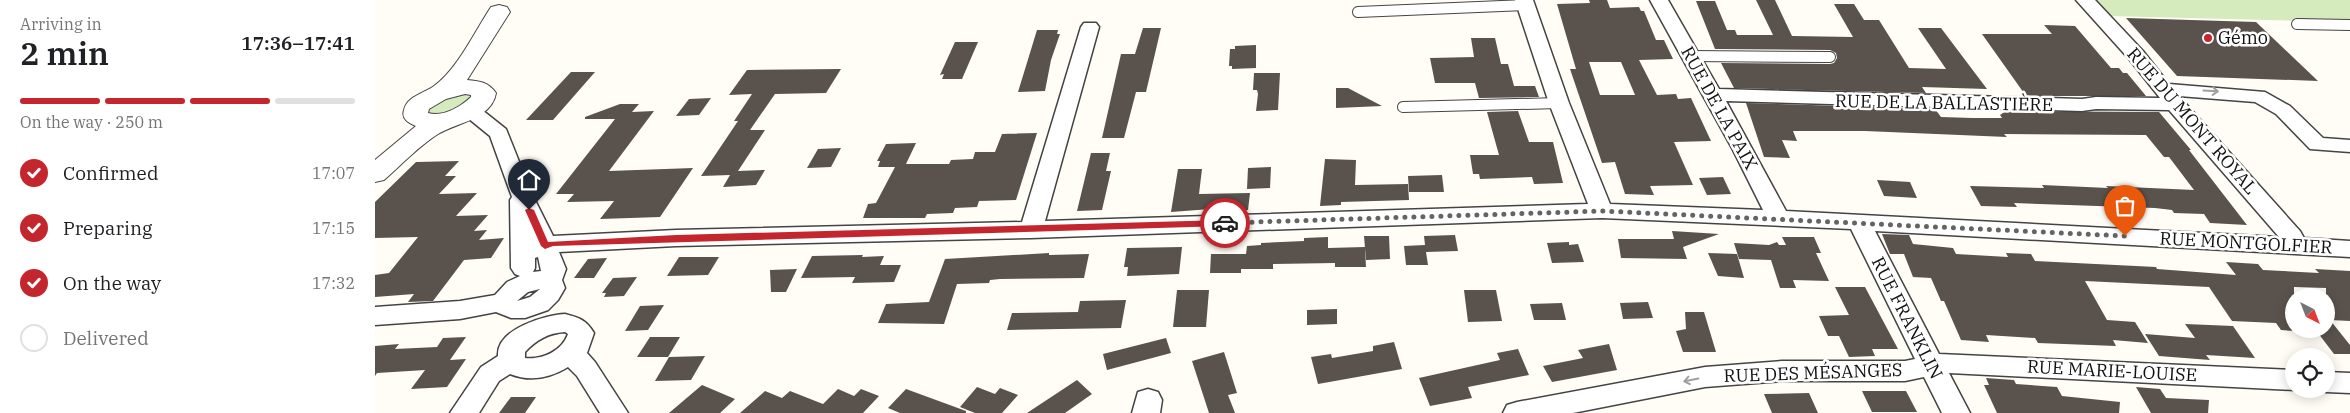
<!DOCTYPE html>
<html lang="en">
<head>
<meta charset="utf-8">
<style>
	body { margin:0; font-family:"IBM Plex Serif",serif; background:#f2f2f2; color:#202124; height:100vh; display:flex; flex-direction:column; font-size:19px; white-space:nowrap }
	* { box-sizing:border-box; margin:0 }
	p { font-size:16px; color:#757577 }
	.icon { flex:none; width:28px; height:28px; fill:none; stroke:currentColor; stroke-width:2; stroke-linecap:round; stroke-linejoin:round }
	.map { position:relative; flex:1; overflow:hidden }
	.sheet { display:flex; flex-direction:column; background:#fff; width:375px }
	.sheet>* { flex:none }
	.needle { width:32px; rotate:138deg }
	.controls { position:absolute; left:1910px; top:288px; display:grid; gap:10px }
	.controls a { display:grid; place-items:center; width:50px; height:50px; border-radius:50%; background:#fff; box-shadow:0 2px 12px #0003; font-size:25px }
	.pin { position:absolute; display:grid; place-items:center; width:42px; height:42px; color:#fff; margin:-51px -21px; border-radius:50% 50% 50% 0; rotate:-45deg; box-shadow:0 0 5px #0007 }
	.pin .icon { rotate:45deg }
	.courier { position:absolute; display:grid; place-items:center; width:50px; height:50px; margin:-25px; border:4px solid #c4262e; border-radius:50%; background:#fff; color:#222; box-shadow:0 1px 6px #0007 }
	.head em { font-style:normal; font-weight:600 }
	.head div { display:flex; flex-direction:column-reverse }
	.head { display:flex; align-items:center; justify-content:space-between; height:85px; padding:0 20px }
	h1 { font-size:32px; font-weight:600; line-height:38px }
	.bar { display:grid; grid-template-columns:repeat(4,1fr); gap:8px 5px; align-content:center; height:60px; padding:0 20px }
	.bar i { height:6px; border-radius:4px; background:#e0e0e0 }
	.bar .selected { background:#c4262e }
	.bar p { grid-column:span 4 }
	ol { padding:0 20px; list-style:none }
	li { display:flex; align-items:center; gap:15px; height:55px }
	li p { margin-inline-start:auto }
	li .icon { padding:5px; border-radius:50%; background:#c4262e; color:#fff; stroke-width:4 }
	li:last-child { color:#757577 }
	li i { width:28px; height:28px; border:2px solid #e0e0e0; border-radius:50% }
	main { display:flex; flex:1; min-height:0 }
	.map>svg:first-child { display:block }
</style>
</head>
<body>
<main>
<section class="sheet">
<div class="head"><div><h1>2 min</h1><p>Arriving in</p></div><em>17:36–17:41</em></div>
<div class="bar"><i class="selected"></i><i class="selected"></i><i class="selected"></i><i></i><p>On the way · 250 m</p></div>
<ol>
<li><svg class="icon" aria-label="check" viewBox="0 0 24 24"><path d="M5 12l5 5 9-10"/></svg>Confirmed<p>17:07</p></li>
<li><svg class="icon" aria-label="check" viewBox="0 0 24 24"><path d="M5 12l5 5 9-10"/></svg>Preparing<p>17:15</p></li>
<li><svg class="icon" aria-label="check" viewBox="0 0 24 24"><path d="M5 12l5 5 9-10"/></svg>On the way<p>17:32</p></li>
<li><i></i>Delivered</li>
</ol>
</section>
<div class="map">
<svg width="1975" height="413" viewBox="0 0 1975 413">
	<rect width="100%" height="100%" fill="#fffdf5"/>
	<g fill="#d5ebbd">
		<polygon points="1704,0 1975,0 1975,22 1733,16"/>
		<polygon points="81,92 99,95 82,112 52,115 50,108"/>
	</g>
	<g fill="#5a524d" fill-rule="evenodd">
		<path d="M1214 0H1232L1235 8 1264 7 1266 11H1269L1281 40H1289L1298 59 1264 60 1282 95 1301 94 1303 99 1316 98 1336 141 1299 142 1318 185 1275 186 1279 195 1250 194 1240 162 1227 163 1195 69H1201L1182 4 1215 3ZM1214 62H1246L1260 95H1225Z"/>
		<polygon points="1381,0 1400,0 1417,36 1478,37 1459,4 1479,4 1489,20 1504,20 1534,68 1571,69 1543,28 1566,28 1612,89 1547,87 1551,93 1359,88 1346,63 1455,64 1459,63 1462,58 1461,53 1455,50 1340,49 1321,1 1340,1 1352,30 1360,30 1362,35 1398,35"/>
		<polygon points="1751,18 1881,22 1943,81 1802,76"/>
		<polygon points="1669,25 1700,26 1736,68 1744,68 1748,73 1752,73 1771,96 1651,96 1607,34 1677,34"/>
		<polygon points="768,28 786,28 771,92 761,92 749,138 727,138 746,54 760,54"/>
		<polygon points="662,30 683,30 682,34 685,34 676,60 670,91 643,92"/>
		<polygon points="1096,38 1120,38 1126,64 1133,64 1139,86 1160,86 1164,97 1104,98 1100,83 1060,83 1055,58 1099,57"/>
		<polygon points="580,42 603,42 587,79 567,79 569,74 565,75"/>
		<polygon points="881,45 881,68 857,69 857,66 854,66 855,49 860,49 860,46"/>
		<polygon points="466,69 451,93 400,94 375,130 390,130 363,171 390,170 381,185 348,187 355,175 326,176 363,121 359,121 377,94 354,95 372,70"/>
		<polygon points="196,72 220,72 178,120 151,120"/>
		<polygon points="879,73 905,73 903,110 881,111 883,94 882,90 878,90"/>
		<polygon points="961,88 973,88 1007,106 961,108"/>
		<polygon points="336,98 324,115 301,116 314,99"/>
		<polygon points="1371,103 1560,109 1566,117 1598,118 1627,118 1625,115 1631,111 1784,112 1816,150 1814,150 1872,225 1835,223 1829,214 1799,213 1797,210 1780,208 1639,203 1642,207 1606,206 1595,186 1669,188 1667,185 1733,188 1731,186 1819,190 1794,157 1789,157 1771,135 1629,134 1632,137 1490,131 1418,131 1422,141 1407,140 1415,158 1389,157"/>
		<polygon points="245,104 264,104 257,112 279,111 234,171 318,168 285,217 225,219 239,201 192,202 199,194 181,194 240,119 210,119 210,117"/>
		<polygon points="1143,111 1154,142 1178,142 1188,183 1159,184 1157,177 1105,179 1104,174 1098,174 1095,155 1124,155 1112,112"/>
		<polygon points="662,133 641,200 604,201 602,207 580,208 578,213 552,214 550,218 488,218 493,204 501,203 520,167 503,167 505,161 502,161 511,144 541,143 531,164 574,164 576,160 598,159 600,152 620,152 627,134"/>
		<polygon points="466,148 456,167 432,168 443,149"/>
		<polygon points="716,153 735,153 731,171 736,171 727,210 702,211"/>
		<polygon points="950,159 981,160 980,185 1033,184 1034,200 966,202 966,205 945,206"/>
		<polygon points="84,161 70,176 81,176 64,194 102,193 81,216 113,215 99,231 112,230 104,240 129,238 116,258 89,260 58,301 33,302 39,294 0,297 0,275 14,273 43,237 0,238 0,202 41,162"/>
		<polygon points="896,167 895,188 872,189 873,168"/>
		<polygon points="803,169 827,169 824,194 875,193 873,210 850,211 849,208 796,212"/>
		<polygon points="1067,175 1069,192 1034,192 1033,176"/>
		<polygon points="1348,177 1356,194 1332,195 1324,178"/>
		<polygon points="1502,180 1535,182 1542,198 1509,196"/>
		<polygon points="1297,231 1344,234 1308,247 1312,259 1246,258 1243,239 1299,239"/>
		<polygon points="1507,234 1534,235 1538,244 1578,248 1581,254 1633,257 1631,253 1656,254 1660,261 1781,267 1782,269 1861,275 1851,262 1883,264 1888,270 1944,273 1940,269 1975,271 1975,321 1955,320 1975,345 1975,354 1959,354 1940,329 1951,329 1951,288 1919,287 1919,331 1906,330 1901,323 1857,321 1834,287 1710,281 1732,320 1760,322 1773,343 1738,340 1741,346 1663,343 1660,338 1611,335 1614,342 1586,340 1569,301 1566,301 1556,278 1538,277 1529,254 1515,254"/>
		<polygon points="1080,235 1083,251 1051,252 1053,265 1031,265 1029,246 1050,245 1049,236"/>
		<polygon points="989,236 1014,236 1015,259 991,260"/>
		<polygon points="953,237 953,248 990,247 991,267 960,267 960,263 898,264 898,269 866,269 866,273 835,273 836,254 871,254 872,246 886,245 886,243 929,241 929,238"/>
		<polygon points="1407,237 1439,237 1446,253 1441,253 1454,281 1418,280 1421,288 1405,288 1396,260 1364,259 1359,243 1394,245 1402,242 1404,245 1411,245"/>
		<polygon points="1194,242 1194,245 1203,244 1209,262 1177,263 1172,243"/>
		<polygon points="807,247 804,274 752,276 753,267 749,267 752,248"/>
		<polygon points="674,253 674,255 714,254 709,278 625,279 615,280 614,283 582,284 569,324 503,323 511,304 554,302 570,259"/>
		<polygon points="1333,253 1362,254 1369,278 1343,276"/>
		<polygon points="488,255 487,257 509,256 505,265 526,265 519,282 477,283 480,277 426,278 437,256"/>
		<polygon points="304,257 344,257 333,275 292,276"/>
		<polygon points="232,258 219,278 199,278 213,259"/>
		<polygon points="422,269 411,292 396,292 395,270"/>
		<polygon points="262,277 249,296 229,297 231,293 227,293 238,278"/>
		<polygon points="1460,287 1490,287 1523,349 1497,349 1500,356 1474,357 1464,336 1453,336 1444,316 1474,315"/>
		<polygon points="802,290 834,290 831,327 798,327"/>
		<polygon points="1089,290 1121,290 1127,321 1093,322"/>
		<polygon points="751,300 746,328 632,330 637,313 703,312 705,301"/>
		<polygon points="1273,302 1278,318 1248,319 1245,303"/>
		<polygon points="1187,303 1191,320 1159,320 1155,304"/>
		<polygon points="289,305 273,330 250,331 265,306"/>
		<polygon points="962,309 962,324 932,325 932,310"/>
		<polygon points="1310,312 1329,312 1341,352 1308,352 1301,331 1311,329"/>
		<polygon points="1810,324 1858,326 1880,358 1831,355 1835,360 1784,356 1770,334 1820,338"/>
		<polygon points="91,337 75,360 91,359 72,387 36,389 50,370 2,373 0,376 0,346 24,344 20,349 62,347 68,338"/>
		<polygon points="275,337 305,337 293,357 262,357"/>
		<polygon points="791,338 796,353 732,370 728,354"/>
		<polygon points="1019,342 1027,369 943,384 936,357 956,354 957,358 998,351 998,346"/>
		<polygon points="1234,344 1242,370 1177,382 1168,366 1208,358 1203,350"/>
		<polygon points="1143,349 1154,375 1093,387 1097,398 1055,406 1044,378 1125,360 1122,353"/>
		<polygon points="849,352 862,393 853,395 860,413 834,413 817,361"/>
		<polygon points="330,356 316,380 280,381 294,357"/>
		<polygon points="1611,378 1639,380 1641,384 1682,387 1687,396 1745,402 1744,413 1622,413 1609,385 1614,385"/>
		<polygon points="702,380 717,394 690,413 652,413"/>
		<polygon points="327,385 360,399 345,413 294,413"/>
		<polygon points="602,387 620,394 625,388 643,395 627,413 600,413 585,407"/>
		<polygon points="1761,387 1785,389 1791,398 1834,400 1833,413 1776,413"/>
		<polygon points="463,389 479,396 486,389 504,396 488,413 365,413 390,391 407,398 415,391 448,404"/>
		<polygon points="531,389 591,411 591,413 525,413 513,408"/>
		<polygon points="1487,391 1531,391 1542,412 1497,412"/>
		<polygon points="1434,393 1443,413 1397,413 1389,394"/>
		<polygon points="136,397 161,397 150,413 124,413"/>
	</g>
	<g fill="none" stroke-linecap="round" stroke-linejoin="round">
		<defs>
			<g id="service">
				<polyline points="983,12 1151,5"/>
				<polyline points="1922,24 1975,25"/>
				<polyline points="1315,56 1455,57"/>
				<polyline points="1028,107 1184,103"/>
			</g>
			<g id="minor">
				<path d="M1140 0H1158L1194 103 1235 204 1388 210 1358 150 1275 0H1293L1344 89 1707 99 1721 97 1785 98 1754 59 1701 0H1720L1768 51 1794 84 1890 92 1915 106 1948 138 1975 140V152L1935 149 1901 114 1880 102 1804 96 1925 231 1929 238 1975 241V257L1500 231 1564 354 1919 370V389H1924L1919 390 1574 373 1595 413H1567L1549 377 1530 381H1407L1330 387 1198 413H1128L1132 405 1142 402 1330 367 1407 361H1530L1540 359 1476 229 1227 218 656 238 301 246 184 252 191 269 187 280 190 288 183 300 173 310 150 318H136L121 312 85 319 0 325V307L85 301 120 295 132 282 145 276 140 274 136 268 135 200 137 197 115 136 88 114 85 110 88 106 95 104 102 106 131 129 157 194 178 236 301 230 647 222 706 27 709 23H721L724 27 670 221 1213 204 1174 103ZM1351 101 1707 111 1721 109 1794 110 1904 237 1411 211ZM163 257 166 271 158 272 160 268V258ZM165 289 155 297 142 301 153 292Z"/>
				<path d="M190 314C205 318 211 320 219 333L212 353 220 362 253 413H225L202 376 193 367C175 378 155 382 135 374L124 381 104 413H75L106 367 123 356C121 329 170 315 190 314ZM190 332 193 334C187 351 167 360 150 358V352C161 340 173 333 190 332Z"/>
				<polygon points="1951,372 1975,373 1975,393 1951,392 1942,389 1951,389"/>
				<polygon points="773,389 783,392 787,400 785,413 757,413 763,392"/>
			</g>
			<path id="tertiary" d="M124 5 132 7 135 12 92 80C105 81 113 82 121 93 117 119 81 123 63 134 44 146 26 165 9 180L0 182V160L41 126C34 123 26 119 29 110 32 96 50 93 59 86 82 70 100 31 116 7ZM90 94 96 95V97C85 107 69 117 53 113L54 109 71 99Z"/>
		</defs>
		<use href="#service" stroke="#444" stroke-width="12"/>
		<use href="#minor" stroke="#444" stroke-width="3"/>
		<use href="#tertiary" stroke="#444" stroke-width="2"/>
		<use href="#service" stroke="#fff" stroke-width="10"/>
		<use href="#minor" fill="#fff" fill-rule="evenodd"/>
		<use href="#tertiary" fill="#fff" fill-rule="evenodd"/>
	</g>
	<defs><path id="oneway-shaft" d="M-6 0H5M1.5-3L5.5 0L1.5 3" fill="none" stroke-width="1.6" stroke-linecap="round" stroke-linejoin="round" transform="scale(1.25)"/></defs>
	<g stroke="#a0a0a0">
		<use href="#oneway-shaft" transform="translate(1836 91) rotate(3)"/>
		<use href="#oneway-shaft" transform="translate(1316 380) rotate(169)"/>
	</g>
	<polygon fill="#c4262e" points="154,208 159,210 173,242 301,235 850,220 854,223 850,226 178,246 170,249 166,246 150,210"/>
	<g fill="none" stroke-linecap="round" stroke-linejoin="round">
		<polyline stroke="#646461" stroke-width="5" stroke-dasharray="0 9" points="850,223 1228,211 1750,236"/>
	</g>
	<circle fill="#c4262e" stroke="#fff" stroke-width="2" cx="1833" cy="38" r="5"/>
	<g text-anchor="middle" stroke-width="5" stroke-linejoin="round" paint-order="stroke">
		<g font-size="18" fill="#111" stroke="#fff" text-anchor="start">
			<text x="1843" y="44">Gémo</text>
		</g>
		<g font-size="18" fill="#111" stroke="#fff">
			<text transform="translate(1569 103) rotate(1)" y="6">RUE DE LA BALLASTIÈRE</text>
			<text transform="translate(1344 108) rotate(61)" y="6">RUE DE LA PAIX</text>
			<text transform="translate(1817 121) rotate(49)" y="6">RUE DU MONT ROYAL</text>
			<text transform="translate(1871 243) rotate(3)" y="6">RUE MONTGOLFIER</text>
			<text transform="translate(1532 318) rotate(63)" y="6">RUE FRANKLIN</text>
			<text transform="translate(1737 371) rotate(3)" y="6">RUE MARIE-LOUISE</text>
			<text transform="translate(1438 373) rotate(-2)" y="6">RUE DES MÉSANGES</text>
		</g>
	</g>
</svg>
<div class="controls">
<a><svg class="needle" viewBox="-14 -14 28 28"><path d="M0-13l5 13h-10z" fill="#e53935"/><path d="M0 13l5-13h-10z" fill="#757577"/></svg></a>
<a><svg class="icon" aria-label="locate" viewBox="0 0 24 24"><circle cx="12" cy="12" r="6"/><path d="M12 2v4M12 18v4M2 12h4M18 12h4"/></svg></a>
</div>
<div class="pin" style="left:1750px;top:236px;background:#ea580c"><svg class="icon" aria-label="bag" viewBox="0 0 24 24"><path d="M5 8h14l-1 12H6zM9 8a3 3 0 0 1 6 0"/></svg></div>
<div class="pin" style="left:154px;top:210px;background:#1f2937"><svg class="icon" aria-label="home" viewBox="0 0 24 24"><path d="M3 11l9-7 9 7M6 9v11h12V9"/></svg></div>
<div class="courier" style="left:850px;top:223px"><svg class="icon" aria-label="car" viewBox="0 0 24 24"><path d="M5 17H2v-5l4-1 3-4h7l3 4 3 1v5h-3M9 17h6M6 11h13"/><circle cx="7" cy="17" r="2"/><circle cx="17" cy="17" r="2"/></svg></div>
</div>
</main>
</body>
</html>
